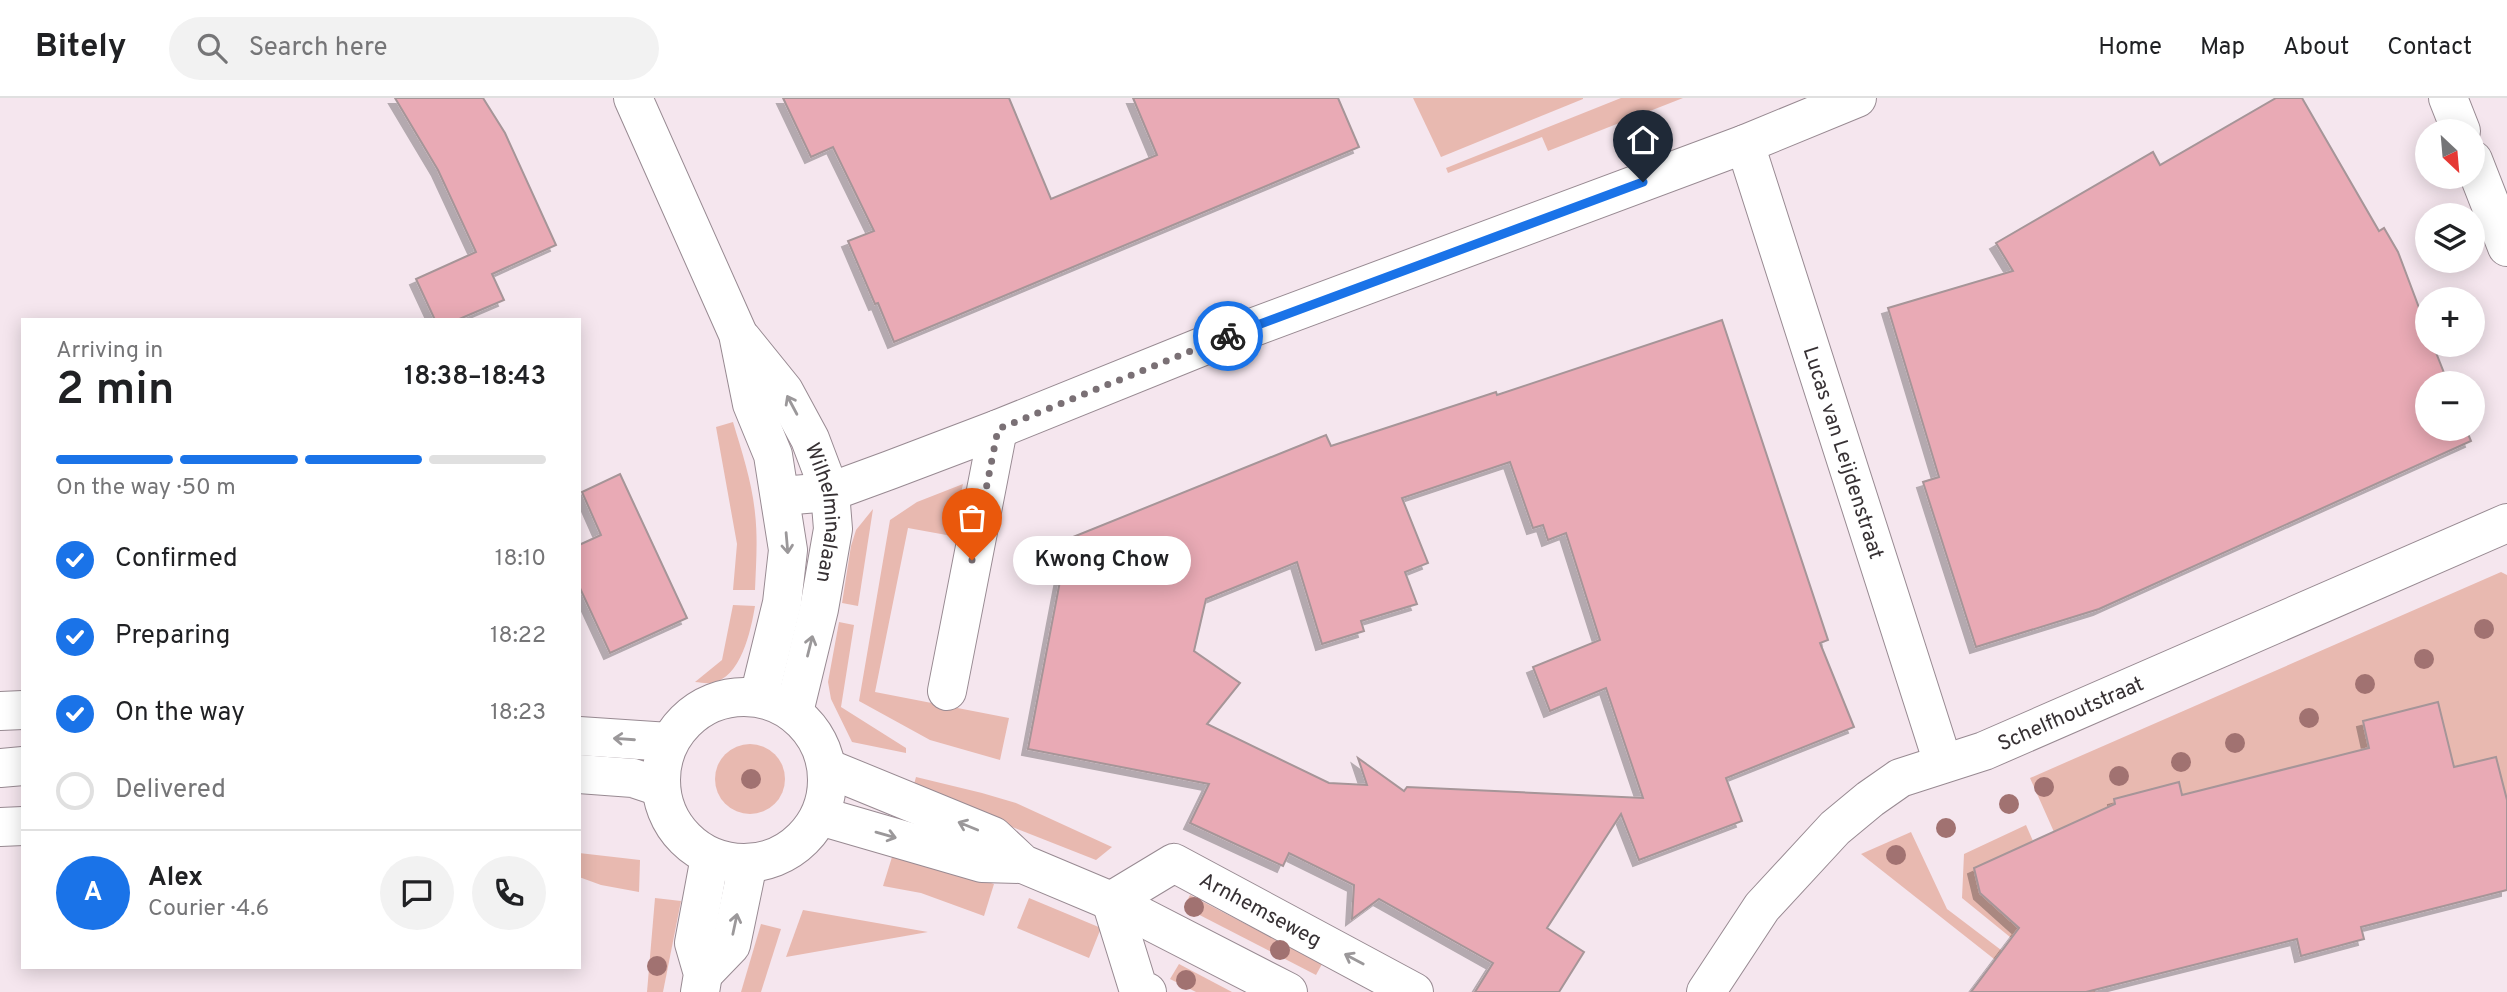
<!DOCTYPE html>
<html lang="en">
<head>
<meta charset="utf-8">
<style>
	body { margin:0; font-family:Overpass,sans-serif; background:#f2f2f2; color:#202124; height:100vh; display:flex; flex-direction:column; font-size:26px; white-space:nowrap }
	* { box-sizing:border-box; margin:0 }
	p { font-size:23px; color:#757577 }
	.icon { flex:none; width:38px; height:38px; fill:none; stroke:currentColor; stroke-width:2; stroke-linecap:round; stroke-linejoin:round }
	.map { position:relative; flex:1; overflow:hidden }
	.panel { position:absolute; left:21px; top:220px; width:560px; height:651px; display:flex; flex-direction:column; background:#fff; border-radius:0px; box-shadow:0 4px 18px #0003 }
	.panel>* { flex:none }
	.needle { width:46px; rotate:154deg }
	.controls { position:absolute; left:2415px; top:21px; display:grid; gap:14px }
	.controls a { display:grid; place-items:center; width:70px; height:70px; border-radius:50%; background:#fff; box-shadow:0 4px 18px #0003; font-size:35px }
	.pin { position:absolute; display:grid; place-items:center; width:60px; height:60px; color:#fff; margin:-72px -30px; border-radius:50% 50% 50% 0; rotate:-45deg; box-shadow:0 0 7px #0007 }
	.pin .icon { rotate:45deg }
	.courier { position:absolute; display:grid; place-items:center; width:70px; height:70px; margin:-35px; border:5px solid #1a73e8; border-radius:50%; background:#fff; color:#222; box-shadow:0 2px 9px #0007 }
	.bubble { position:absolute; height:49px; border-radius:24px; background:#fff; box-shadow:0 4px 18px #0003; font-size:23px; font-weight:600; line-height:49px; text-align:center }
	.overview em { font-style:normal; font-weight:600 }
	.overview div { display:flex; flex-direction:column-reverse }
	.overview { display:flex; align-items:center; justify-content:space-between; height:119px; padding:0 35px }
	h1 { font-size:46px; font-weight:600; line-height:52px }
	.bar { display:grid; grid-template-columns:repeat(4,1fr); gap:10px 7px; align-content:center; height:84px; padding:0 35px }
	.bar i { height:9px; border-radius:5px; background:#e0e0e0 }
	.bar .on { background:#1a73e8 }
	.bar p { grid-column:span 4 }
	.line { display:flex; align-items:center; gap:18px; padding:0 35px; border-top:2px solid #e0e0e0 }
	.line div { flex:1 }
	.round { display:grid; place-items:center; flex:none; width:74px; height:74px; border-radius:37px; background:#f2f2f2 }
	ol { padding:0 35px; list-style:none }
	li { display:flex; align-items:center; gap:21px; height:77px }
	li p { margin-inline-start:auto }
	li .icon { padding:7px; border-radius:50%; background:#1a73e8; color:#fff; stroke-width:4 }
	li:last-child { color:#757577 }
	li i { width:38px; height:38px; border:4px solid #e0e0e0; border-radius:50% }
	header { display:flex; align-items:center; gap:42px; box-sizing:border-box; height:98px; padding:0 35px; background:#fff; border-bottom:2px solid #e0e0e0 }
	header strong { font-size:33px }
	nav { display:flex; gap:38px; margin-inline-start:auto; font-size:24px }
	.search { width:490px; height:63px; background:#f2f2f2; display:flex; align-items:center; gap:18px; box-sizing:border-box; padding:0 24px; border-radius:38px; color:#757577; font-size:26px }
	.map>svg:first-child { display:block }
</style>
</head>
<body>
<header>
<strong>Bitely</strong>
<div class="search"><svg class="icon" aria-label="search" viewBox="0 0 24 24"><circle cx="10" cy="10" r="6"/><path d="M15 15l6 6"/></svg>Search here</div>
<nav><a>Home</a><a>Map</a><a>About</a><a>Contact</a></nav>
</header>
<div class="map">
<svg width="2507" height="894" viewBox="0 0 2507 894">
	<defs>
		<filter id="shadow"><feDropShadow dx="-6" dy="6" stdDeviation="0" flood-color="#0004"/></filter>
	</defs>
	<rect width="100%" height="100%" fill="#f5e6ee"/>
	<g fill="#e8b9b0">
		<polygon points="1413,0 1583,0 1583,1 1441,59"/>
		<polygon points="1621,0 1683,0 1548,53 1542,39 1448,75 1446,70"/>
		<path d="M733 324C742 354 752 384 755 415 758 441 756 466 755 492H733L737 446 716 329Z"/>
		<polygon points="963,386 952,438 908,430 875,594 1009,620 1000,662 930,642 859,603 890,422 917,404"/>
		<polygon points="873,411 858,508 842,505 851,448 856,432"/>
		<polygon points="2501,474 2507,477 2507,702 2496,659 2454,669 2438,604 2363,623 2369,650 2182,697 2179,684 2115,706 2054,734 2030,680"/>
		<path d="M733 507 755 508C751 532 741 581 711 585 706 586 700 584 695 584L722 562Z"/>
		<polygon points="839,524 854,527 841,609 906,650 906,655 852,644 831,601 828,584"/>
		<circle cx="750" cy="681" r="35"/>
		<polygon points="916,679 982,695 1016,705 1112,749 1096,762 913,690"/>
		<polygon points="2026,727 2033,743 1974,770 1980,795 2071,876 2058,878 1962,800 1964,756"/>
		<polygon points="1911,734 1947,811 2055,893 2097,891 2094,894 2036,894 1861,756"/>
		<polygon points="579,755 640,762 639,794 601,787 579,779"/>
		<polygon points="892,759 932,765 994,786 984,818 921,795 883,788"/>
		<polygon points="1190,797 1322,866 1316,877 1184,809"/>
		<polygon points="655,800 681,803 663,894 647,894"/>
		<polygon points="1029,800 1101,830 1089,860 1017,830"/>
		<polygon points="803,812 928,834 786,859"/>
		<polygon points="761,826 781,831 761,894 741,894"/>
		<polygon points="1179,866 1232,894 1196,894 1170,881"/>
	</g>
	<g fill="#e9aab5" stroke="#a69598" stroke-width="2" fill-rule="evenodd" filter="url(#shadow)">
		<polygon points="395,0 483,0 505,35 556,147 492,176 504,202 457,222 435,222 416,181 476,154 438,72"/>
		<polygon points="783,0 1009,0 1051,101 1157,57 1133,0 1338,0 1359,49 894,244 878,205 875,206 848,143 874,133 833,49 811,59"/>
		<polygon points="2276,0 2302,0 2379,133 2384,130 2398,154 2427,231 2427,247 2433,247 2448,285 2427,285 2427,331 2466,331 2471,343 2099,511 1976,549 1923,384 1939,379 1888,210 2013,173 1996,145 2153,54 2160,67"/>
		<path d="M1722 222 1828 542 1820 545 1854 629 1726 680 1742 723 1639 762 1621 716 1547 830 1584 854 1559 894H1475L1493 865 1379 801 1352 821 1354 787 1289 755 1283 768 1190 725 1209 686 1028 651 1068 441 1326 337 1331 348 1496 294 1497 297ZM1510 364 1533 430 1543 427 1548 442 1566 435 1600 542 1533 569 1550 613 1606 590 1643 700 1407 689 1404 693 1358 660 1367 687 1329 685 1207 626 1240 585 1194 553 1206 501 1297 464 1322 546 1364 533 1361 523 1417 506 1405 474 1428 465 1402 400Z"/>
		<polygon points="620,376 687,520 610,555 579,488 579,447 601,437 582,394"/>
		<polygon points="2438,604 2454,669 2496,659 2507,702 2507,792 2361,829 2364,841 2301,858 2297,841 2086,894 1971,894 2019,830 1980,795 1974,770 2115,706 2114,701 2179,684 2182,697 2369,650 2363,623"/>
	</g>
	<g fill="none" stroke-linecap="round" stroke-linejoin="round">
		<defs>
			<g id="minor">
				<polyline points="2448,0 2461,33"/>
				<path id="s1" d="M1745 46 1943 665"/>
				<polyline points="2473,62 2507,149"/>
				<polyline points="781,398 830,394 890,372 998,331 1211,245 1745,46 1857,0"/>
				<polyline points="947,593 998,331"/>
				<polyline points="0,613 23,612"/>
				<polyline points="579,638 669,644"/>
				<polyline points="0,670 23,668"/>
				<polyline points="579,676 633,680 660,689"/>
				<polyline points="0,729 23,728"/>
				<path id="s2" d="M1147 894 1138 890 1111 803 1174 765 1414 894"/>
				<path id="s3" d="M1706 894 1762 809 1835 730 1870 701 1900 680 1984 653 2507 425"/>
			</g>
			<g id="tertiary">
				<polyline points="633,0 738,236 752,306 773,357 788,452 782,505 759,599"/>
				<path id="s4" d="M742 241 784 293 810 341 830 394 833 431 819 511 794 614"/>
				<circle cx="744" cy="682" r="83"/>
				<polyline points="827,670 993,738 1023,766 1111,803 1288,894"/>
				<polyline points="820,718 982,765 1023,766"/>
				<polyline points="703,876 731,847 748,765"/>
				<polyline points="700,894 703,876 694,845 710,759"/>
			</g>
		</defs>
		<use href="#minor" stroke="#988a92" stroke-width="40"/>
		<use href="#tertiary" stroke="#988a92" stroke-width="40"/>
		<use href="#minor" stroke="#fff" stroke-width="38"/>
		<use href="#tertiary" stroke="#fff" stroke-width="38"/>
	</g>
	<g fill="#a17271">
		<circle cx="2484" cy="531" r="10"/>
		<circle cx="2424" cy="561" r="10"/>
		<circle cx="2365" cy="586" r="10"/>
		<circle cx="2309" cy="620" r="10"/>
		<circle cx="2235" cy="645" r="10"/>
		<circle cx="2181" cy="664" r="10"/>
		<circle cx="2119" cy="678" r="10"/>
		<circle cx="751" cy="681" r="10"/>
		<circle cx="2044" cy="689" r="10"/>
		<circle cx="2009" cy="706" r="10"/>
		<circle cx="1946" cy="730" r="10"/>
		<circle cx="1896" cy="757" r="10"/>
		<circle cx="1194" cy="809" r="10"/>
		<circle cx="1280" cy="852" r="10"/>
		<circle cx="657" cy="868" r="10"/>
		<circle cx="1186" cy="882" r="10"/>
	</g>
	<defs><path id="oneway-shaft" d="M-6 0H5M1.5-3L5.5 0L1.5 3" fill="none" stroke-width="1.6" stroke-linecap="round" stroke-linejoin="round" transform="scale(1.75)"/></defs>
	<g stroke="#9b989a">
		<use href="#oneway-shaft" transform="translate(792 307) rotate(-118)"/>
		<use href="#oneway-shaft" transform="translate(787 445) rotate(85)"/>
		<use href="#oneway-shaft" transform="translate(810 548) rotate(-76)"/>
		<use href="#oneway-shaft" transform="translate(624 641) rotate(-176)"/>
		<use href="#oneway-shaft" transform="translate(968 728) rotate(-158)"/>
		<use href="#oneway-shaft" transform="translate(886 737) rotate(16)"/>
		<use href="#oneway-shaft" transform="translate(735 826) rotate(-78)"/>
		<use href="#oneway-shaft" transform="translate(1354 861) rotate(-152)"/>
	</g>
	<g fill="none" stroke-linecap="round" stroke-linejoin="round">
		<polyline stroke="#7a7075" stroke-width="7" stroke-dasharray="0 12.6" points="972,462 998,331 1228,238"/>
		<polyline stroke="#1a73e8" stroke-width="9" points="1228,238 1643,84"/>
	</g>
	<g text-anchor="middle" stroke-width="5" stroke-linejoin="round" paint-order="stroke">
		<g font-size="21" fill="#373134" stroke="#fef5fa">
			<text dy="7" stroke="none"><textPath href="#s1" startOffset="324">Lucas van Leijdenstraat</textPath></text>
			<text dy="7" stroke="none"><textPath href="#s4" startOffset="198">Wilhelminalaan</textPath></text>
			<text dy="7" stroke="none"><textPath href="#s3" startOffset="474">Schelfhoutstraat</textPath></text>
			<text dy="7" stroke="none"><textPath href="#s2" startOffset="273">Arnhemseweg</textPath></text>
		</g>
	</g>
</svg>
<div class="controls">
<a><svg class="needle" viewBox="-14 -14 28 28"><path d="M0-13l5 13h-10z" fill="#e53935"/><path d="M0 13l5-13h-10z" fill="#757577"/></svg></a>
<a><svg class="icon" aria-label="layers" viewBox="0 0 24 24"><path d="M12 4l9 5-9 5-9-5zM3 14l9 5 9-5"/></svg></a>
<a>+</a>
<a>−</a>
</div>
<div class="pin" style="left:972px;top:462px;background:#ea580c"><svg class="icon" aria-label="bag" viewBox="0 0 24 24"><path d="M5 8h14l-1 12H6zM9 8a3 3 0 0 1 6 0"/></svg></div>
<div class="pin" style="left:1643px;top:84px;background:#1f2937"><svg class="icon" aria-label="home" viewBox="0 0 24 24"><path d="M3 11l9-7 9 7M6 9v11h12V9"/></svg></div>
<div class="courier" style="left:1228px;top:238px"><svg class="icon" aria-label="bike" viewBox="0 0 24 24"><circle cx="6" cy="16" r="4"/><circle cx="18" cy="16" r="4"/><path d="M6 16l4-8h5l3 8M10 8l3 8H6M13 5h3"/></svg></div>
<div class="bubble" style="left:1013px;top:438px;width:178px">Kwong Chow</div>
<section class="panel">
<div class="overview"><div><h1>2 min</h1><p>Arriving in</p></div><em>18:38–18:43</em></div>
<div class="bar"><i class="on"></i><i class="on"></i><i class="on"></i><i></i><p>On the way · 50 m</p></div>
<ol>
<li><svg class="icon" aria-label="check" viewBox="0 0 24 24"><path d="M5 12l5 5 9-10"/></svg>Confirmed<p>18:10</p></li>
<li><svg class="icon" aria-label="check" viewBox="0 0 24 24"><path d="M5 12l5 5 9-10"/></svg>Preparing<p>18:22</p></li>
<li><svg class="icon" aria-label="check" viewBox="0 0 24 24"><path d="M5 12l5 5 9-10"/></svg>On the way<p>18:23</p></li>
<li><i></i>Delivered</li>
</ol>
<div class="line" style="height:126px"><b class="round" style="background:#1a73e8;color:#fff">A</b><div><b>Alex</b><p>Courier · 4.6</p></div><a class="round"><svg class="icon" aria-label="chat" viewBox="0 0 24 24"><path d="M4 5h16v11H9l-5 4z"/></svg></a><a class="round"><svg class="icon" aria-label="phone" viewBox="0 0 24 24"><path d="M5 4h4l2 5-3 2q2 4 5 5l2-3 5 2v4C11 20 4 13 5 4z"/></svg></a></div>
</section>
</div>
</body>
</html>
